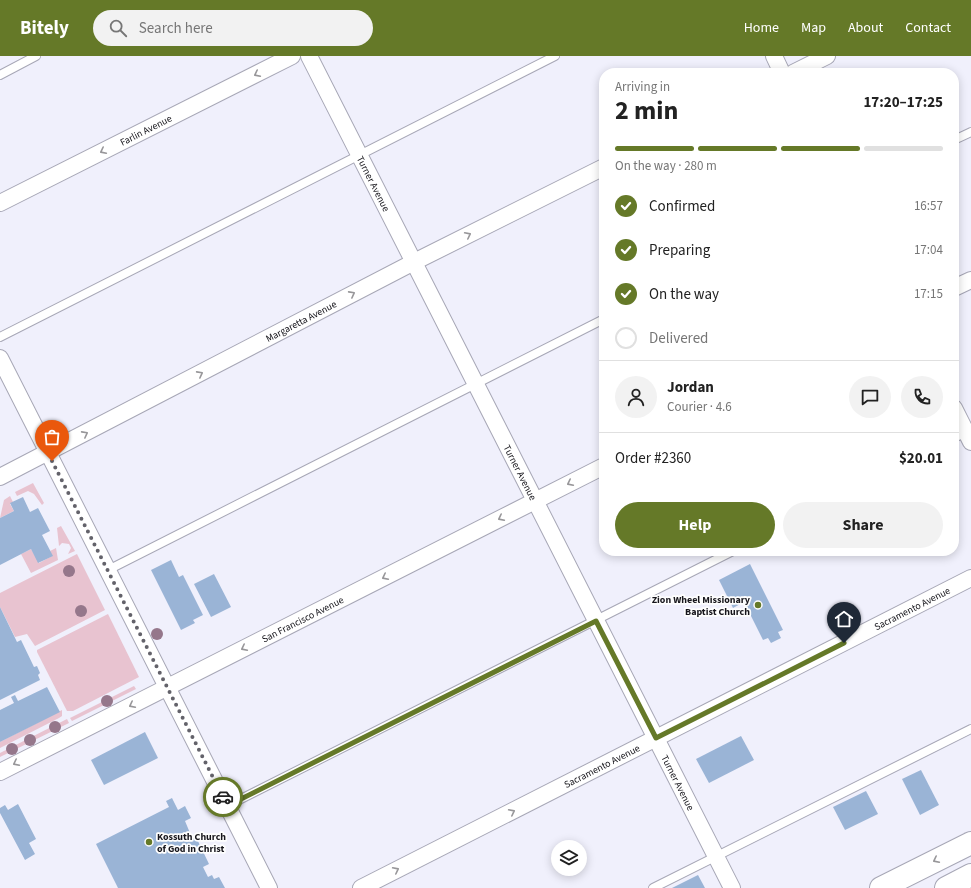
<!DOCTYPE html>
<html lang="en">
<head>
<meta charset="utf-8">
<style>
	body { margin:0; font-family:"Source Sans 3",sans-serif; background:#f2f2f2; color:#222; height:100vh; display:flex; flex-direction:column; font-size:15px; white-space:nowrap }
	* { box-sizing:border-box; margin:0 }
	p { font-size:13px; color:#767676 }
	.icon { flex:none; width:22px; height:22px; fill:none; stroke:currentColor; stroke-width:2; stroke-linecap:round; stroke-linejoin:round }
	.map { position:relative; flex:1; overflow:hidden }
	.sheet { position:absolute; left:599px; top:12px; width:360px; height:488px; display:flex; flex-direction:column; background:#fff; border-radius:16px; box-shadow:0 2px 10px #0003 }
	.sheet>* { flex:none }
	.fabs { position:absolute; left:551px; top:784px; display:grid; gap:8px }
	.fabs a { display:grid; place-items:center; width:36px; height:36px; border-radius:50%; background:#fff; box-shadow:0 2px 10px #0003; font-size:20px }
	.pin { position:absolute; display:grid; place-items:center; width:34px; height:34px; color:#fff; margin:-41px -17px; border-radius:50% 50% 50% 0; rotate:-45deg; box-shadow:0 0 4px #0007 }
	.pin .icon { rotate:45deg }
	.courier { position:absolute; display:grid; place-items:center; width:40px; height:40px; margin:-20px; border:3px solid #657928; border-radius:50%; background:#fff; color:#222; box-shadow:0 1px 5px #0007 }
	.headline em { font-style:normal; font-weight:700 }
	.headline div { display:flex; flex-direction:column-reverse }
	.headline { display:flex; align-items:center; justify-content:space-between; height:68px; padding:0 16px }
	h1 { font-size:26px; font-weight:700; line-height:30px }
	.bar { display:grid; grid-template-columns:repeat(4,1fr); gap:6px 4px; align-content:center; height:48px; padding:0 16px }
	.bar i { height:5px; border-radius:3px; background:#e0e0e0 }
	.bar .current { background:#657928 }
	.bar p { grid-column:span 4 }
	.line { display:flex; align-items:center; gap:10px; padding:0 16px; border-top:1px solid #e0e0e0 }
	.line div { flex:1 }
	.round { display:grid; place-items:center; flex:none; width:42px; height:42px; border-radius:21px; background:#f2f2f2 }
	ol { padding:0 16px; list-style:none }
	li { display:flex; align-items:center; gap:12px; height:44px }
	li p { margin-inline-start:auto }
	li .icon { padding:4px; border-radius:50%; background:#657928; color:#fff; stroke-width:4 }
	li:last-child { color:#767676 }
	li i { width:22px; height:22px; border:2px solid #e0e0e0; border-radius:50% }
	.button { display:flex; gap:8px; margin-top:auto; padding:8px 16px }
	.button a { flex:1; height:46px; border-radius:24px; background:#657928; color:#fff; font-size:16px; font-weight:700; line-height:46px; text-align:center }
	.button a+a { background:#f2f2f2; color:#222 }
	header { display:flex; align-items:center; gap:24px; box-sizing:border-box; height:56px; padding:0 20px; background:#657928; color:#fff }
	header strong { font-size:19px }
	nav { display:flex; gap:22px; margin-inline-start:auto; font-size:14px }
	.search { width:280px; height:36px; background:#f2f2f2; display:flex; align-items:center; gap:10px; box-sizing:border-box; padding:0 14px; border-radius:22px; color:#767676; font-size:15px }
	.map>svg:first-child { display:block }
</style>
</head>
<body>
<header>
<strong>Bitely</strong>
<div class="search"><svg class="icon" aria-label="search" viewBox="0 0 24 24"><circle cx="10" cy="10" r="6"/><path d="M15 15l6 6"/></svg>Search here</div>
<nav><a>Home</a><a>Map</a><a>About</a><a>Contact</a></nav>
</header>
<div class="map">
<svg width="971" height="832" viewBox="0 0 971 832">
	<rect width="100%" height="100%" fill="#f0f0fc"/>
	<g fill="#e8c3d0">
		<polygon points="33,427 44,447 42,449 34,438 28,435 17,440 15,436"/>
		<polygon points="10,440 13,446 10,448 14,455 0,462 4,444"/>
		<polygon points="61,470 75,495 68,498 71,492 69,488 62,487 59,490 57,472"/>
		<polygon points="56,492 58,504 31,517 21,498 31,493 39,507 52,500 50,495"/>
		<polygon points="77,498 105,554 35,590 27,578 15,581 0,551 0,537"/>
		<polygon points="108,558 139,621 73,655 67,655 37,596 37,594"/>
		<polygon points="134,630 136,633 72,665 70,662"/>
		<polygon points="62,654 62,660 59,662 0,692 0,686"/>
		<polygon points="67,663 69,667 0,701 0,697"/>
	</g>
	<g fill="#9ab4d6">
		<polygon points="23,441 30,456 38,452 50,475 42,479 53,500 38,507 31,493 0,509 0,462 14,455 10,447"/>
		<polygon points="171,504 179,521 183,519 203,559 193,564 195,567 181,574 151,514"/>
		<polygon points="750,508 783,574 778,576 781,582 771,587 768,582 763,584 744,546 733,552 719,524"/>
		<polygon points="214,518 231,551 211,561 194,528"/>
		<polygon points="0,551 17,586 21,584 34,611 37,610 40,617 38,619 40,624 0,644"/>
		<polygon points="47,631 60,656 0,686 0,654 14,647 11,641 15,639 18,645"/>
		<polygon points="145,676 158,702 104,729 91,704"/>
		<polygon points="741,680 754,704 709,727 696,703"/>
		<polygon points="921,714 939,749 920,759 902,723"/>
		<polygon points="866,735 878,758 845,774 833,751"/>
		<polygon points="172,742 178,754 185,750 191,762 185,765 190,777 186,779 189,784 196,781 209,808 203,811 208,821 212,819 214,823 219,821 225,832 118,832 96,788 169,751 166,745"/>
		<polygon points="18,748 36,783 29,787 35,798 25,804 0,757 0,752 5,749 8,754"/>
		<polygon points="698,819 705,832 672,832"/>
	</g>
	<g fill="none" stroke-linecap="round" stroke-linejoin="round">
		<defs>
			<g id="service">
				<polyline points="0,19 36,0"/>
				<polyline points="954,84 971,76"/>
				<polyline points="0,281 555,0"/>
				<polyline points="954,382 969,375"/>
				<polyline points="108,514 604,263"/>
				<polyline points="227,750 733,495"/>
				<polyline points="653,832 971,673"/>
			</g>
			<g id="minor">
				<path id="s1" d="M309 0 732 832"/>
				<polyline points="774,0 782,17"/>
				<polyline points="793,17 827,0"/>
				<path id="s2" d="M0 147 292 0"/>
				<polyline points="954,232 971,224"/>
				<polyline points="0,302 269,832"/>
				<polyline points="954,352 971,386"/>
				<path id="s3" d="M0 421 414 206 604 111"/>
				<path id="s4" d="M0 716 604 410"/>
				<path id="s5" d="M361 832 971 522"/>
			</g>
			<g id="primary">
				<polyline points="881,832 971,787"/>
				<polyline points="946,832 971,819"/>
			</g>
		</defs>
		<use href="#service" stroke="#a7a7b6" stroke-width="10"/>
		<use href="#minor" stroke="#a7a7b6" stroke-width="18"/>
		<use href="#primary" stroke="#a7a7b6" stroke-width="24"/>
		<use href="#service" stroke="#fff" stroke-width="8"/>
		<use href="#minor" stroke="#fff" stroke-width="16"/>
		<use href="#primary" stroke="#fff" stroke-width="22"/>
	</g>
	<g fill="#95778b">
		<circle cx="69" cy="515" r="6"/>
		<circle cx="81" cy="555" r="6"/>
		<circle cx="157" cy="578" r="6"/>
		<circle cx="107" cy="645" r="6"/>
		<circle cx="55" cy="671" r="6"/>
		<circle cx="30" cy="684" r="6"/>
		<circle cx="12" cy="693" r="6"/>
	</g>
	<defs><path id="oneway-chevron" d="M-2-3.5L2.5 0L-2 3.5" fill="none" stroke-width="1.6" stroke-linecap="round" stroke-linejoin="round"/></defs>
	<g stroke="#979699">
		<use href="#oneway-chevron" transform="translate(257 18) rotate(153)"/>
		<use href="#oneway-chevron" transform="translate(103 95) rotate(153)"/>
		<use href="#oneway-chevron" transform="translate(468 179) rotate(-27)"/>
		<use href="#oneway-chevron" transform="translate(352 238) rotate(-28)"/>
		<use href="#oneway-chevron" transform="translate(200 318) rotate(-28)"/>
		<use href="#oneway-chevron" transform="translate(85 378) rotate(-28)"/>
		<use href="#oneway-chevron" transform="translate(570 427) rotate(153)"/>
		<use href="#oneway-chevron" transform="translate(501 462) rotate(153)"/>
		<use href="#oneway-chevron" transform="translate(385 521) rotate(153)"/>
		<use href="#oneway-chevron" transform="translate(244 592) rotate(153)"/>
		<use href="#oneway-chevron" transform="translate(132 649) rotate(153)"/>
		<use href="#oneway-chevron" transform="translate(16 707) rotate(153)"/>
		<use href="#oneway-chevron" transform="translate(512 756) rotate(-27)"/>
		<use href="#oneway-chevron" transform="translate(936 804) rotate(153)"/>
		<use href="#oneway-chevron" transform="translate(396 814) rotate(-27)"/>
	</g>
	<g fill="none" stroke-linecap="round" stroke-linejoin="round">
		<polyline stroke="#63626a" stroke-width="4" stroke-dasharray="0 7.2" points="52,405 223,741"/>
		<polyline stroke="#657928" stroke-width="5" points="223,741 227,750 596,565 656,682 844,587"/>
	</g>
	<g fill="#657928" stroke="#fefefe" stroke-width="1.5">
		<circle cx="758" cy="549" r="4"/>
		<circle cx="149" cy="786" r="4"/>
	</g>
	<g text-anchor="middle" stroke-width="3.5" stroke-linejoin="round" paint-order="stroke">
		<g font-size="10" fill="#17161c" stroke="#fefefe">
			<text dy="4" stroke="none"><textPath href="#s2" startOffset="163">Farlin Avenue</textPath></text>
			<text dy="4" stroke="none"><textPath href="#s1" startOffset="143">Turner Avenue</textPath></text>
			<text dy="4" stroke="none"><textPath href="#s3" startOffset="339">Margaretta Avenue</textPath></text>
			<text dy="4" stroke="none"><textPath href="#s1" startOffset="467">Turner Avenue</textPath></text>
			<text dy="4" stroke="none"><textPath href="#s5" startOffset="618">Sacramento Avenue</textPath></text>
			<text dy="4" stroke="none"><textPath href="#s4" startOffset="339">San Francisco Avenue</textPath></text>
			<text dy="4" stroke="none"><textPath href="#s5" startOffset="270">Sacramento Avenue</textPath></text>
			<text dy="4" stroke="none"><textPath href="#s1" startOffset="815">Turner Avenue</textPath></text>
		</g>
		<g font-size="10" font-weight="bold" fill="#17161c" stroke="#fefefe" text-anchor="end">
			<text x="750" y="547">Zion Wheel Missionary<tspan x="750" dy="12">Baptist Church</tspan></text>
			<text x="157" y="784" text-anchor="start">Kossuth Church<tspan x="157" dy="12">of God in Christ</tspan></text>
		</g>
	</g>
</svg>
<div class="fabs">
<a><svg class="icon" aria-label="layers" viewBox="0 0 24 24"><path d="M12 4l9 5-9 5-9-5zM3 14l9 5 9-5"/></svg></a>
</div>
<div class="pin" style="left:52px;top:405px;background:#ea580c"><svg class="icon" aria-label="bag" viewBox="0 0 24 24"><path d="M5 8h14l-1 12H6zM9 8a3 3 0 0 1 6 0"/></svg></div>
<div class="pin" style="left:844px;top:587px;background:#1f2937"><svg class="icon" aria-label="home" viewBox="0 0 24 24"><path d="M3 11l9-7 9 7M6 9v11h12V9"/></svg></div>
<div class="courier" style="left:223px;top:741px"><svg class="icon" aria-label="car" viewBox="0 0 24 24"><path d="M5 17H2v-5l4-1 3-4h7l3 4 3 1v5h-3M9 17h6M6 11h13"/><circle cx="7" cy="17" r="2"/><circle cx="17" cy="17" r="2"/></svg></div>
<section class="sheet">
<div class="headline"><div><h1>2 min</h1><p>Arriving in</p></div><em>17:20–17:25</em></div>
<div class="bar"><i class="current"></i><i class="current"></i><i class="current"></i><i></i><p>On the way · 280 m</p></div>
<ol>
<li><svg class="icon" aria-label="check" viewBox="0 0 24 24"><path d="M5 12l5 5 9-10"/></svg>Confirmed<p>16:57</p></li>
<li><svg class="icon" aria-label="check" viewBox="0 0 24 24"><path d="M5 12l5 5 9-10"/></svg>Preparing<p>17:04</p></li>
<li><svg class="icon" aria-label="check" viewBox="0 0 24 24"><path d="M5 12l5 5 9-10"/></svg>On the way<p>17:15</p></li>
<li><i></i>Delivered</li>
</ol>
<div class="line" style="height:72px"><a class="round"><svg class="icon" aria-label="person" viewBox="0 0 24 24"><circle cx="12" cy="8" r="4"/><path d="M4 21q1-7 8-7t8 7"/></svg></a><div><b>Jordan</b><p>Courier · 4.6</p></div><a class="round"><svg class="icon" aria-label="chat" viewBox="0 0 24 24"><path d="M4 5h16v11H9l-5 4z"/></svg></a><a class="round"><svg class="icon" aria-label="phone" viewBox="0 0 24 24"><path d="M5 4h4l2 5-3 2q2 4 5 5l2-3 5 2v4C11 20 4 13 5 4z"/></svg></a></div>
<div class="line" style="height:52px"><div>Order #2360</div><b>$20.01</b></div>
<div class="button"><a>Help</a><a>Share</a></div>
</section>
</div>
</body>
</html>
